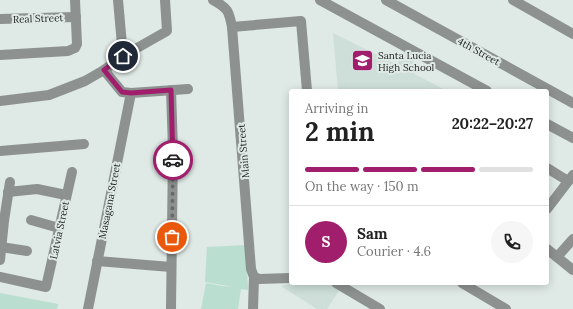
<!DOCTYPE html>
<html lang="en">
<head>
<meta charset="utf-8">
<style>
	body { margin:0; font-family:Lora,serif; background:#f6f6f6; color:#222; height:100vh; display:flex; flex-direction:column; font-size:15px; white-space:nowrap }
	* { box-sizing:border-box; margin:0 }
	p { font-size:13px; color:#767676 }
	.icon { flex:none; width:22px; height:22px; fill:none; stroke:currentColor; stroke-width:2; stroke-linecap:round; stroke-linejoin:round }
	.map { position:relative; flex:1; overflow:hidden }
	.side { position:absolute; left:289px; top:89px; width:260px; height:196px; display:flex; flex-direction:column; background:#fff; border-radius:4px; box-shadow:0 2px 10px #0003 }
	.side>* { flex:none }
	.pin { position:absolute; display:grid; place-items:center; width:34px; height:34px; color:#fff; margin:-17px; border:2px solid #fff; border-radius:50%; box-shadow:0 1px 4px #0007 }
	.courier { position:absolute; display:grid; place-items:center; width:40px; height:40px; margin:-20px; border:3px solid #a11e6d; border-radius:50%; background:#fff; color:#222; box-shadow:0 1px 5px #0007 }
	.overview em { font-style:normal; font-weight:700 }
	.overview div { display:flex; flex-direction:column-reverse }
	.overview { display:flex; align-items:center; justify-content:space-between; height:68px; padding:0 16px }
	h1 { font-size:26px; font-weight:700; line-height:30px }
	.bar { display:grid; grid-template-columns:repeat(4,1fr); gap:6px 4px; align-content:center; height:48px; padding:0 16px }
	.bar i { height:5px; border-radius:3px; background:#e0e0e0 }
	.bar .active { background:#a11e6d }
	.bar p { grid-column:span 4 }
	.line { display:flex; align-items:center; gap:10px; padding:0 16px; border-top:1px solid #e0e0e0 }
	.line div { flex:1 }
	.round { display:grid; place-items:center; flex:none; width:42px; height:42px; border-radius:21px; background:#f6f6f6 }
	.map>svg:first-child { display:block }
</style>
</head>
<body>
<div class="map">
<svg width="573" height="309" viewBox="0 0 573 309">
	<rect width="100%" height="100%" fill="#dfe9e5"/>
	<g fill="#cddfd8">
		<polygon points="333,33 397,65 405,50 416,56 409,71 447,91 338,91"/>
		<polygon points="293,283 330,283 340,289 327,309 317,309 281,286"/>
	</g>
	<g fill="#baded0">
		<polygon points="246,245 248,290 241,289 238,309 201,309 206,283 222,286 220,297 222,286 234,287 205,282 207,247"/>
		<polygon points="0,293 58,304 57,309 0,309"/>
	</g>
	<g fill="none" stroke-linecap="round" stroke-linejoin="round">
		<g stroke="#8d9290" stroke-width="10">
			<polyline points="118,0 123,56"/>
			<path d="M213 0C228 8 229 11 232 27L251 269 254 277 253 309"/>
			<polyline points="320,0 487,91"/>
			<polyline points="386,0 573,103"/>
			<polyline points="513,0 573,34"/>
			<polyline points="0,19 76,17"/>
			<polyline points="232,27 301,21 307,91"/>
			<polyline points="0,55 68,51 75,48 77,44 75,0"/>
			<polyline points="104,70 122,92 131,93 188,89"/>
			<polyline points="0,101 49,95 85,81 104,70 123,56 167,31 165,0"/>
			<polyline points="547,124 573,138"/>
			<polyline points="0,151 84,144"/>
			<polyline points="547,168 568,181"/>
			<polyline points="8,192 37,189 66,195"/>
			<polyline points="547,209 573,175"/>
			<polyline points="31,220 59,228"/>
			<polyline points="1,247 27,251"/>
			<polyline points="547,249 573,270"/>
			<polyline points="557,257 573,239"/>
			<polyline points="0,260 4,221 10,182"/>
			<polyline points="97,261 171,267"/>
			<polyline points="0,277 46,287 72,172"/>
			<polyline points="254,277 259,279 291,278"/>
			<polyline points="336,283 380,309"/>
			<polyline points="462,283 506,309"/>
			<polyline points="88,309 131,93"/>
			<polyline points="171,309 173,150 171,90"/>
		</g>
	</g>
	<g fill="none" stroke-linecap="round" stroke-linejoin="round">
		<polyline stroke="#656b69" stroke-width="4" stroke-dasharray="0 7.2" points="172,237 173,160"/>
		<polyline stroke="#a11e6d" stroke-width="5" points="123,56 104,70 122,92 131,93 171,90 173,160"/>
	</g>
	<defs>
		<symbol id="school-square" viewBox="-11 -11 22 22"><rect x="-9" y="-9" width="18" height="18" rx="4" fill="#a11e6d" stroke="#dfe9e5"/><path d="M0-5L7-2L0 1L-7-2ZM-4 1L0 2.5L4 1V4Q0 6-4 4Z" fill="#fff"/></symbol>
	</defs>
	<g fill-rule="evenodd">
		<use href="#school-square" x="350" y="48" width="25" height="25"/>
	</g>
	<g text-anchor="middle" stroke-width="4" stroke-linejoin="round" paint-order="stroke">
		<g font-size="10" fill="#242726" stroke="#dfe9e5">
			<text transform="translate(38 18) rotate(-2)" y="4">Real Street</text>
			<text transform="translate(479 51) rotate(29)" y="4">4th Street</text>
			<text transform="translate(243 151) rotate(-95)" y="4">Main Street</text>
			<text transform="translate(109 201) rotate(-79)" y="4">Masagana Street</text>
			<text transform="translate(59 230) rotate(-78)" y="4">Latvia Street</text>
		</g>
		<g font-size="10" fill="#242726" stroke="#dfe9e5" text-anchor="start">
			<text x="378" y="59">Santa Lucia<tspan x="378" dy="12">High School</tspan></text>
		</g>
	</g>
</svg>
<div class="pin" style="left:172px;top:237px;background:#ea580c"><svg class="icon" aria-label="bag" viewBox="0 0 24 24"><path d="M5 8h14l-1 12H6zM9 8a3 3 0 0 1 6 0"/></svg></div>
<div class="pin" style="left:123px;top:56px;background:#1f2937"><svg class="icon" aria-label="home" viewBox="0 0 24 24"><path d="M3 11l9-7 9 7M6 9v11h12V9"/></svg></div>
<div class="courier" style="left:173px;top:160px"><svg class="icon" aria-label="car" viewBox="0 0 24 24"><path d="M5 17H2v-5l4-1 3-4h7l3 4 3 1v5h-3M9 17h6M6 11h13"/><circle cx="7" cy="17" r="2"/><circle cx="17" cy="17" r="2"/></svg></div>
<section class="side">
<div class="overview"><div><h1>2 min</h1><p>Arriving in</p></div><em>20:22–20:27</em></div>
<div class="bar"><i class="active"></i><i class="active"></i><i class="active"></i><i></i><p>On the way · 150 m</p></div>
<div class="line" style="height:72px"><b class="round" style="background:#a11e6d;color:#fff">S</b><div><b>Sam</b><p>Courier · 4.6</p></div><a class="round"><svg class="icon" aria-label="phone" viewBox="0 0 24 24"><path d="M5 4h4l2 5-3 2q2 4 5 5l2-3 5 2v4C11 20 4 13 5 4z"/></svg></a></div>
</section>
</div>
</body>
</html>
